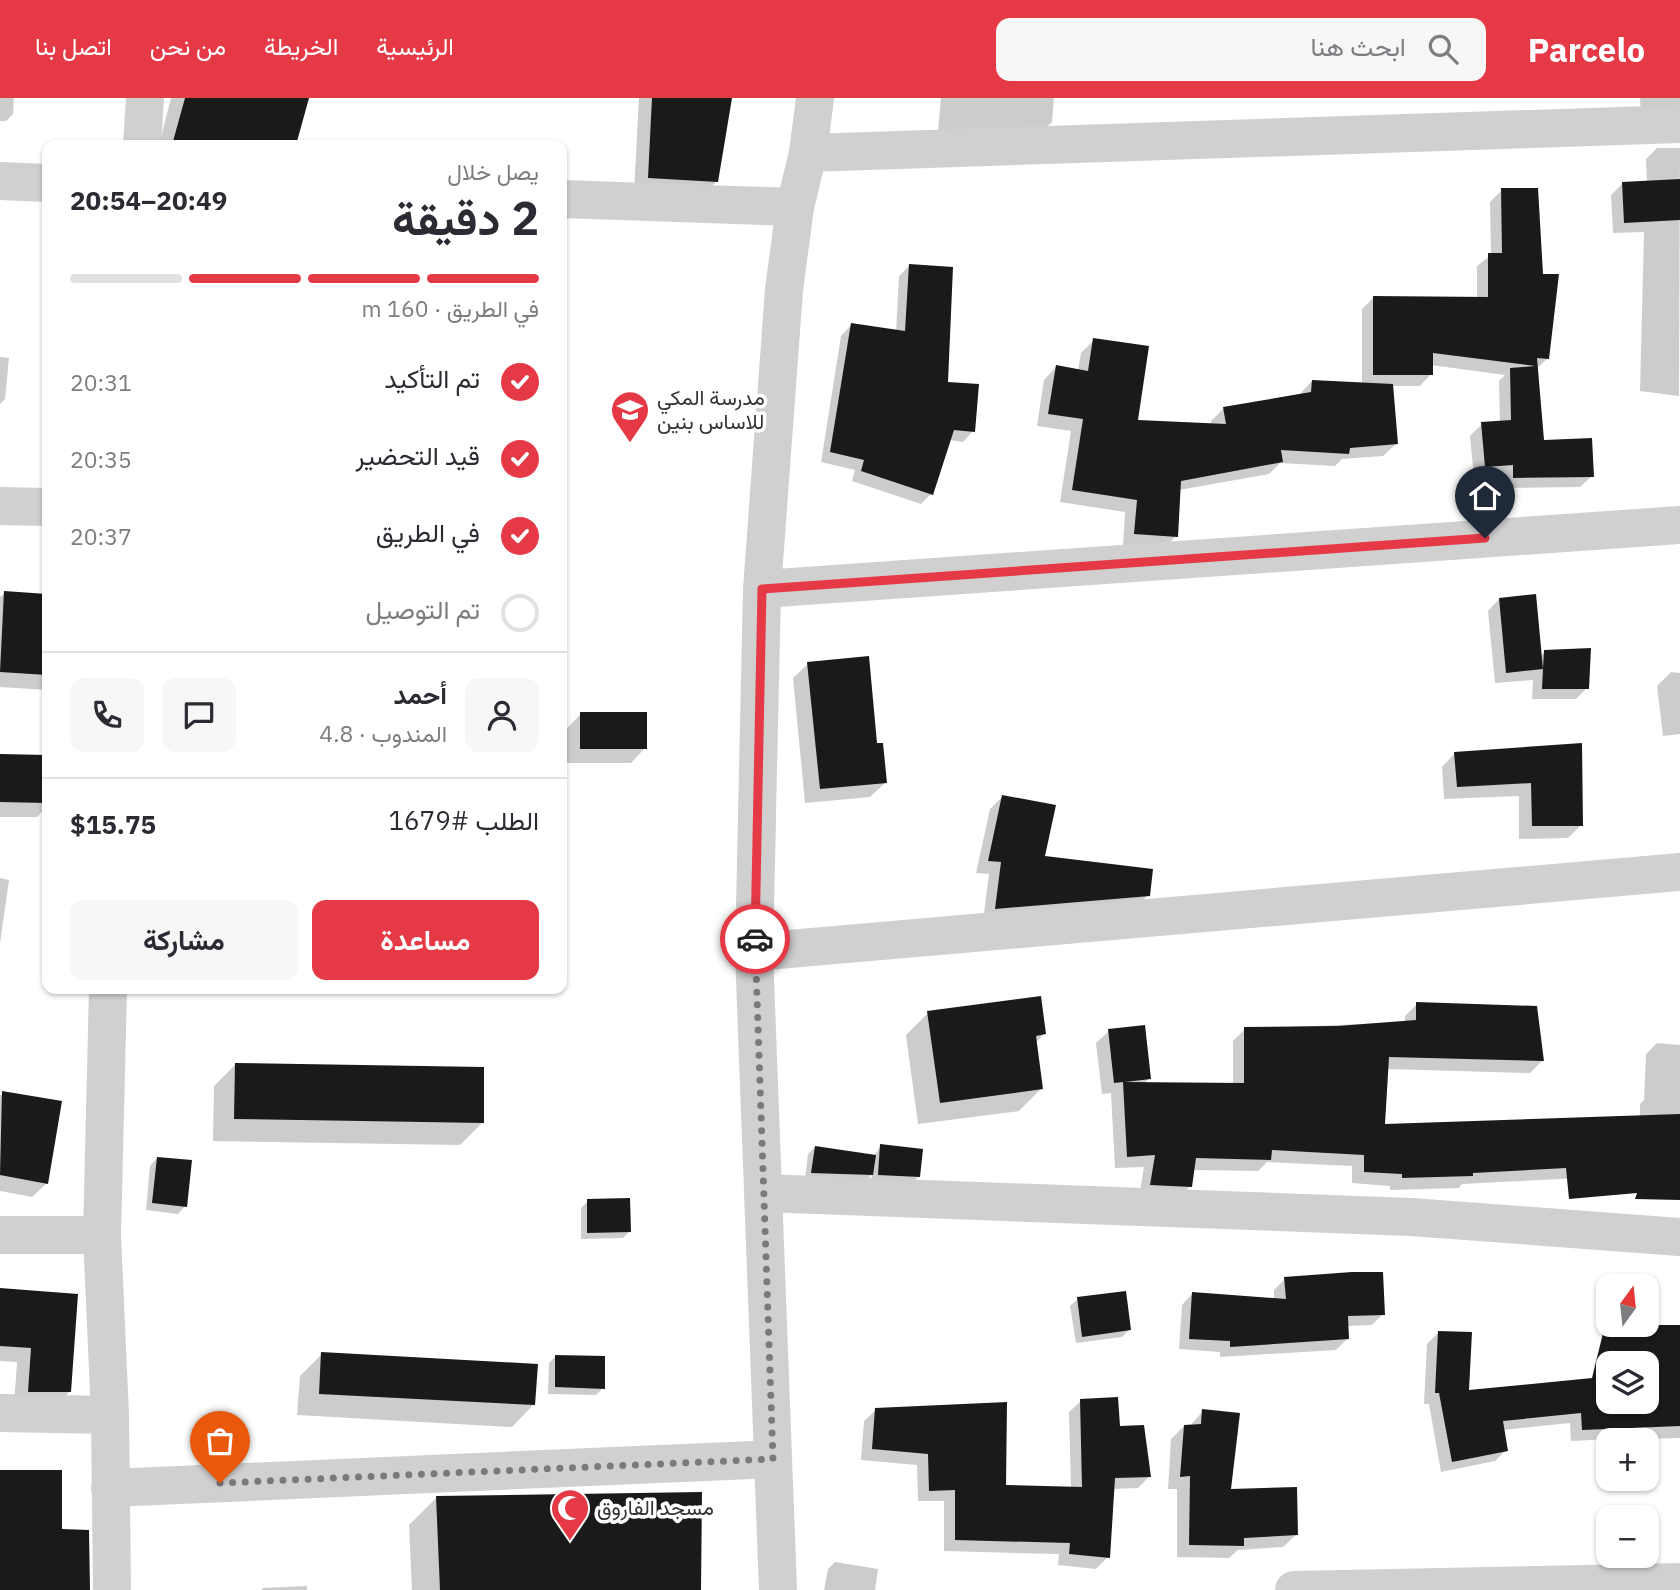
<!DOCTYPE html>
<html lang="ar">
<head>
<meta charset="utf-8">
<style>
	body { margin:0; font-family:"IBM Plex Sans",Vazirmatn,sans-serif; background:#f7f7f7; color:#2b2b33; direction:rtl; height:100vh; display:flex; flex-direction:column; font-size:26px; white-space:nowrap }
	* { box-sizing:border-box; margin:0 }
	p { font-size:23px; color:#7c7c81 }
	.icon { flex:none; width:38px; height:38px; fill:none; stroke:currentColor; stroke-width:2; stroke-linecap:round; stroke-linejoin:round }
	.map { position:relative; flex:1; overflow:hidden; direction:ltr }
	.drawer { position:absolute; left:42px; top:42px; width:525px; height:854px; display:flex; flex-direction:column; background:#fff; border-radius:14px; box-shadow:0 2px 5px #0004; direction:rtl }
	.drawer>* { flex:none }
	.needle { width:46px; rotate:15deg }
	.controls { position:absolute; left:1596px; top:1176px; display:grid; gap:14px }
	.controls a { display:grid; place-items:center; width:63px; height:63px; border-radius:14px; background:#fff; box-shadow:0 2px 5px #0004; font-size:35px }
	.pin { position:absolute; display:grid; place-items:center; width:60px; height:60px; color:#fff; margin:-72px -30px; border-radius:50% 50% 50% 0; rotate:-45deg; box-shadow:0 0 7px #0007 }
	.pin .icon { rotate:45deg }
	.courier { position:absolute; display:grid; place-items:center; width:70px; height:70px; margin:-35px; border:5px solid #e63946; border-radius:50%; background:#fff; color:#222; box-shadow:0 2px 9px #0007 }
	.headline em { font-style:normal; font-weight:700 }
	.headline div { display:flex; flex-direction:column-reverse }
	.headline { display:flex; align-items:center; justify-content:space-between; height:119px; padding:0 28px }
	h1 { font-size:46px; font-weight:700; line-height:52px }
	.bar { display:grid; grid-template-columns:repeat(4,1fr); gap:10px 7px; align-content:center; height:84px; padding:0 28px }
	.bar i { height:9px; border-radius:5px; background:#e1e1e2 }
	.bar .on { background:#e63946 }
	.bar p { grid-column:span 4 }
	.line { display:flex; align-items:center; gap:18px; padding:0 28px; border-top:2px solid #e1e1e2 }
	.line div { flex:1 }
	.round { display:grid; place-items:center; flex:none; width:74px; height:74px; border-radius:14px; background:#f7f7f7 }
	ol { padding:0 28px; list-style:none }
	li { display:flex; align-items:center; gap:21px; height:77px }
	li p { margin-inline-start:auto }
	li .icon { padding:7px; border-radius:50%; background:#e63946; color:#fff; stroke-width:4 }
	li:last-child { color:#7c7c81 }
	li i { width:38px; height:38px; border:4px solid #e1e1e2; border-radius:50% }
	.cta { display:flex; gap:14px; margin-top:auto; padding:14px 28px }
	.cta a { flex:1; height:80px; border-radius:14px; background:#e63946; color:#fff; font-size:28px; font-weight:700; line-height:80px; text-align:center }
	.cta a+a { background:#f7f7f7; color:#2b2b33 }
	header { display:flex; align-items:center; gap:42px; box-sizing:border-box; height:98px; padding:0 35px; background:#e63946; color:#fff }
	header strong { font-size:33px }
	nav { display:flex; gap:38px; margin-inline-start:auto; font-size:24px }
	.search { width:490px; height:63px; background:#f7f7f7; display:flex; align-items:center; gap:18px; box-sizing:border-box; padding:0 24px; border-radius:14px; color:#7c7c81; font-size:26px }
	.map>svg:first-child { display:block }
</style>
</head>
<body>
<header>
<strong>Parcelo</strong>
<div class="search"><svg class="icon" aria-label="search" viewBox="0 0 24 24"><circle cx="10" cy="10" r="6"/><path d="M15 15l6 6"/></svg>ابحث هنا</div>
<nav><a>الرئيسية</a><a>الخريطة</a><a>من نحن</a><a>اتصل بنا</a></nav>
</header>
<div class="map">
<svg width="1680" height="1492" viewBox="0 0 1680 1492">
	<rect width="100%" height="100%" fill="#fff"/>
	<g fill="#0003">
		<polygon points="0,0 14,0 13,16 6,23 0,23"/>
		<polygon points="171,0 307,0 295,47 159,47"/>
		<polygon points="639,0 731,0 716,84 701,99 634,94"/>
		<polygon points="941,0 1054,0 1052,24 1035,41 937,44"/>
		<polygon points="1640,0 1680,0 1680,27 1641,19"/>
		<polygon points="1657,50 1680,50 1679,298 1640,293 1644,134 1613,135 1611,97 1622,86 1647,84 1646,61"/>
		<polygon points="1502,92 1548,260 1536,271 1543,344 1592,378 1580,389 1502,390 1502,377 1474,379 1470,338 1482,326 1500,325 1499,283 1505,277 1431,267 1431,276 1420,288 1391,288 1396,346 1383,358 1342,361 1335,368 1280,365 1269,376 1179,392 1176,438 1164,451 1123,448 1125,414 1060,404 1071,333 1037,328 1044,282 1056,269 1078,273 1081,255 1094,242 1136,323 1212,327 1211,323 1224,310 1300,296 1312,283 1362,286 1362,211 1373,200 1477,200 1477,168 1491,157 1490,104"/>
		<polygon points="909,168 947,285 973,333 963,344 949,342 931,396 921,406 852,383 855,372 821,364 841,238 851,227 896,234 899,178"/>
		<polygon points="0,259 9,260 5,301 0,306"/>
		<polygon points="5,495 47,498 47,592 0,589 0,499"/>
		<polygon points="1499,501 1540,559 1545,554 1587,590 1576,601 1532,601 1533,582 1495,585 1488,513"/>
		<polygon points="808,566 876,647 885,685 870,699 805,705 793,580"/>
		<polygon points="1671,574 1680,575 1680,636 1663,638 1657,588"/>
		<polygon points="581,616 645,650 631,665 566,665 566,631"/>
		<polygon points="1580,647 1581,727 1568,740 1519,741 1519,698 1444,701 1442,669 1455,655"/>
		<polygon points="0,658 47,659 47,708 37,719 0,719"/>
		<polygon points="1002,699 1043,759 1148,797 1135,810 983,823 989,776 976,775 990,711"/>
		<polygon points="0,780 9,782 0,845"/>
		<polygon points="1417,906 1542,963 1530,975 1387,971 1384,1028 1587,1021 1580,1080 1462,1086 1459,1090 1390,1092 1390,1088 1352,1085 1352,1068 1267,1064 1258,1073 1193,1072 1190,1088 1178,1100 1139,1099 1144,1069 1115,1070 1111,995 1102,996 1096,945 1109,933 1149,980 1144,986 1233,987 1233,943 1245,931 1405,924 1405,918"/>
		<polygon points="928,915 1044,936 1035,945 1041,991 1019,1013 918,1026 906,937"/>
		<polygon points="1657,945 1680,947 1680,1087 1640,1037 1640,1006 1644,1002 1646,956"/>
		<polygon points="236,966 482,1025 460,1047 213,1043 214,988"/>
		<polygon points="0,997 60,1005 47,1085 32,1099 0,1093"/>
		<polygon points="881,1048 919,1078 912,1085 871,1084 872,1076 865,1084 805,1081 808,1056 815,1049 874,1058"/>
		<polygon points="157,1060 185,1108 178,1116 146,1112 150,1068"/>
		<polygon points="588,1103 630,1133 623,1140 581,1141 581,1110"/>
		<polygon points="1285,1181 1383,1216 1372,1227 1347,1228 1348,1240 1336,1252 1220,1259 1220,1254 1179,1251 1182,1207 1193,1195 1274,1202 1274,1192"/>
		<polygon points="0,1192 69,1294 54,1309 14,1308 17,1264 0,1263"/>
		<polygon points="1078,1201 1129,1232 1122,1239 1076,1245 1070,1208"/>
		<polygon points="1439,1234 1468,1294 1608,1282 1608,1304 1647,1304 1647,1286 1648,1303 1680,1293 1680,1340 1646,1341 1647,1309 1613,1341 1571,1343 1570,1325 1503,1332 1506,1352 1495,1363 1441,1374 1429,1306 1424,1306 1427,1246"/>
		<polygon points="322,1256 534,1306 512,1329 297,1317 300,1278"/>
		<polygon points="556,1258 603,1290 596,1297 548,1296 549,1265"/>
		<polygon points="1081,1303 1149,1379 1138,1390 1112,1391 1108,1459 1096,1471 1058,1467 1059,1456 944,1453 944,1403 918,1403 917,1367 861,1362 864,1323 876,1312 1004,1389 1071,1390 1069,1314"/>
		<polygon points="1203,1313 1229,1393 1297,1436 1283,1449 1238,1452 1229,1460 1177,1459 1177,1391 1168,1391 1171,1341 1184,1328 1190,1328"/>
		<polygon points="437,1399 699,1492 412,1492 409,1427"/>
		<polygon points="835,1464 878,1471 875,1492 824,1492 828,1471"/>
		<polygon points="307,1488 307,1492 261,1492 263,1490"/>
	</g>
	<g fill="#1a1a1a" fill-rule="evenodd">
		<polygon points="185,0 309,0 296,47 172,47"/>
		<polygon points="652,0 732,0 718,84 648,80"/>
		<polygon points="1680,81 1680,122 1624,125 1622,84"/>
		<polygon points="1501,90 1538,90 1543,176 1559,176 1549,261 1537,260 1544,342 1592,340 1594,379 1513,380 1513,367 1485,369 1481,324 1511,322 1510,270 1535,268 1433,255 1433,277 1373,277 1373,198 1488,199 1488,155 1502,155"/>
		<polygon points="909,166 953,169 948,284 979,286 975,334 954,332 933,397 861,373 864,362 830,354 851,225 905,233"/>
		<polygon points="1093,240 1149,248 1138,322 1226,326 1223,309 1311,294 1312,282 1393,286 1398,346 1350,350 1349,356 1281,352 1283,364 1181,383 1178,439 1134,436 1137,402 1072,392 1083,321 1048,316 1056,267 1088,273"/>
		<polygon points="4,493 47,496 47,577 0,574"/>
		<polygon points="1536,496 1543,571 1544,552 1591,550 1589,591 1542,591 1543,571 1506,575 1499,500"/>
		<polygon points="869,558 877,645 883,645 887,685 820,691 807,564"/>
		<rect x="580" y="614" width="67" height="37"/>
		<polygon points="1582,645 1583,728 1532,728 1531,685 1457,689 1454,654"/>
		<polygon points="0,656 47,657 47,705 0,704"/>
		<polygon points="1002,697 1056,707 1045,758 1153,771 1150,798 995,811 1001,764 988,763"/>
		<polygon points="1041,898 1046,936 1036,938 1043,991 940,1005 927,913"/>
		<polygon points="1416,904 1537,908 1544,963 1389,959 1385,1026 1680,1016 1680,1102 1635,1101 1637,1095 1569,1101 1566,1070 1473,1075 1473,1078 1402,1080 1402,1076 1364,1074 1364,1057 1272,1052 1271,1062 1196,1060 1192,1089 1150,1087 1155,1057 1127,1059 1123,984 1114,985 1108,931 1145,927 1151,981 1125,984 1244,985 1244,929 1338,928 1416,922"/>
		<polygon points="235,965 484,969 484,1025 234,1021"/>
		<polygon points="2,993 62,1003 48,1086 0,1077"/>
		<polygon points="880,1046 923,1051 920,1079 878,1077"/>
		<polygon points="815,1048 876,1057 873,1077 811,1075"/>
		<polygon points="157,1059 192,1062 187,1109 152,1105"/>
		<polygon points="630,1100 631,1134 587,1135 587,1101"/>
		<polygon points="1352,1174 1383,1174 1385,1217 1348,1218 1349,1241 1230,1249 1230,1243 1189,1241 1192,1194 1286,1201 1284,1179"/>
		<polygon points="0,1190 78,1196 71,1294 28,1294 31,1250 0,1248"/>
		<polygon points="1126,1193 1131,1232 1082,1239 1077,1199"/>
		<path d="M1605 1227H1680V1328L1582 1332 1581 1315 1503 1323 1508 1353 1452 1364 1439 1295H1435L1438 1233 1472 1234 1469 1292 1592 1280ZM1608 1265H1647V1304H1608Z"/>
		<polygon points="321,1254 538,1266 535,1307 319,1296"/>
		<polygon points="555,1257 605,1258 605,1291 555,1289"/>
		<polygon points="1118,1299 1120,1328 1144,1327 1151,1379 1115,1380 1110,1460 1069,1456 1070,1445 955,1442 955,1392 929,1393 928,1356 872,1351 875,1310 1007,1304 1006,1387 1082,1389 1080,1301"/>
		<polygon points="1202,1311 1240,1315 1231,1391 1297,1389 1298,1437 1244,1440 1244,1448 1189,1447 1190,1378 1180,1379 1184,1327 1201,1326"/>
		<polygon points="0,1372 62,1372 62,1431 89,1432 90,1492 0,1492"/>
		<polygon points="702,1394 701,1492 440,1492 436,1398"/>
	</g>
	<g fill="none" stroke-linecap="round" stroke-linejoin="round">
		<g stroke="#d0d0d0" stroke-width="38">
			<polyline points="142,47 145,0"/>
			<polyline points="808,55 1680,26"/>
			<polyline points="0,83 47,85"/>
			<polyline points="562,101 795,109"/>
			<polyline points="0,408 47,409"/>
			<polyline points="762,491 1680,427"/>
			<polyline points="754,854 1680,774"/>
			<polyline points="108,891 102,1137 110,1317 112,1492"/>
			<polyline points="763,1095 1411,1119 1680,1139"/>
			<polyline points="0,1137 102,1137"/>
			<polyline points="0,1315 110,1317"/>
			<polyline points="110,1390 773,1361"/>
			<polyline points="778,1492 754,854 762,491 784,192 795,109 808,55 815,0"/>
			<polyline points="1294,1492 1680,1484"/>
		</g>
	</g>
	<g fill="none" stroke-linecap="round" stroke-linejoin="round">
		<polyline stroke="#7a7a7a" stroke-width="7" stroke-dasharray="0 12.6" points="220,1385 773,1361 755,841"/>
		<polyline stroke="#e63946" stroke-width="9" points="755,841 762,491 1485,440"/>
	</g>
	<defs>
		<symbol id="school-pin" viewBox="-11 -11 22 30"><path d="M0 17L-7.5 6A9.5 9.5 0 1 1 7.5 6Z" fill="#e63946" stroke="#fff"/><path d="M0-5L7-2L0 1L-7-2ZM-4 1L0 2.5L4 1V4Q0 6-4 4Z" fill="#fff"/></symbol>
		<symbol id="mosque-pin" viewBox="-11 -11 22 30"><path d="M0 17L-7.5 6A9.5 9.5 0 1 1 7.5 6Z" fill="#e63946" stroke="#fff"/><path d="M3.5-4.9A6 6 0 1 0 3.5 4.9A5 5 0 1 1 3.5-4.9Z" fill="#fff"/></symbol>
	</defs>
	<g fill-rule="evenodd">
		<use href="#school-pin" x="608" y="290" width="44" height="60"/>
		<use href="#mosque-pin" x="548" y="1388" width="44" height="60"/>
	</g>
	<g text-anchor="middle" stroke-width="7" stroke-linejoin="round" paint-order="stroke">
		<g font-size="21" fill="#333" stroke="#fff" text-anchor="start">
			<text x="657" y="307">مدرسة المكي<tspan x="657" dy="24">للاساس بنين</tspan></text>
			<text x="597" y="1417">مسجد الفاروق</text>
		</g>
	</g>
</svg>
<div class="controls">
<a><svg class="needle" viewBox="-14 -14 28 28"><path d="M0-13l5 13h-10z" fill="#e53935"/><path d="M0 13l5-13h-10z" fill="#7c7c81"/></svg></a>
<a><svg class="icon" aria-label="layers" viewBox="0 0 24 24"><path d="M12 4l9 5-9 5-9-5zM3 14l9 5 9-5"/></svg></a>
<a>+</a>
<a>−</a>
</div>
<div class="pin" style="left:220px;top:1385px;background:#ea580c"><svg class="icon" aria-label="bag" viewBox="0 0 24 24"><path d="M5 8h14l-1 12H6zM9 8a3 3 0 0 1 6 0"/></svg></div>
<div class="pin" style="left:1485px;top:440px;background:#1f2937"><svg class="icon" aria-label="home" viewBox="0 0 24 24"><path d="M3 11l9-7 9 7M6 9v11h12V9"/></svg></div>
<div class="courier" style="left:755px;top:841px"><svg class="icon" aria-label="car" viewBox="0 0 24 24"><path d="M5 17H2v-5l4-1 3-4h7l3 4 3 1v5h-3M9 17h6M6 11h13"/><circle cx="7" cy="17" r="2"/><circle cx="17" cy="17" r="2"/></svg></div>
<section class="drawer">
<div class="headline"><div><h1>2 دقيقة</h1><p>يصل خلال</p></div><em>20:49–20:54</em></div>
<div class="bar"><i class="on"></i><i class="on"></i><i class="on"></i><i></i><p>في الطريق · 160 m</p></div>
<ol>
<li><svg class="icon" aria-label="check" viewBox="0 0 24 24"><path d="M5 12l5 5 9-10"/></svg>تم التأكيد<p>20:31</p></li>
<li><svg class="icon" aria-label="check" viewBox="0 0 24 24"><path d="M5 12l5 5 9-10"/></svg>قيد التحضير<p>20:35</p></li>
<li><svg class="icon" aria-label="check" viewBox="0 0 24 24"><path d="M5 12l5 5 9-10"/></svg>في الطريق<p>20:37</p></li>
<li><i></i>تم التوصيل</li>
</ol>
<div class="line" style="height:126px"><a class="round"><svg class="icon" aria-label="person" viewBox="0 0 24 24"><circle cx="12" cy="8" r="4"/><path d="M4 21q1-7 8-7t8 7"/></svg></a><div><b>أحمد</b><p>المندوب · 4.8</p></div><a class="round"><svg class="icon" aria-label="chat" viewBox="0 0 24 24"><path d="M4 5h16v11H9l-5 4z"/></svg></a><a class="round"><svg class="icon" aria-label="phone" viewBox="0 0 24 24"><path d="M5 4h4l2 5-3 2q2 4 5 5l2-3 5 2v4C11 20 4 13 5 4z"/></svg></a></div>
<div class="line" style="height:91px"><div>الطلب #1679</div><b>$15.75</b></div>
<div class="cta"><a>مساعدة</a><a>مشاركة</a></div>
</section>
</div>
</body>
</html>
